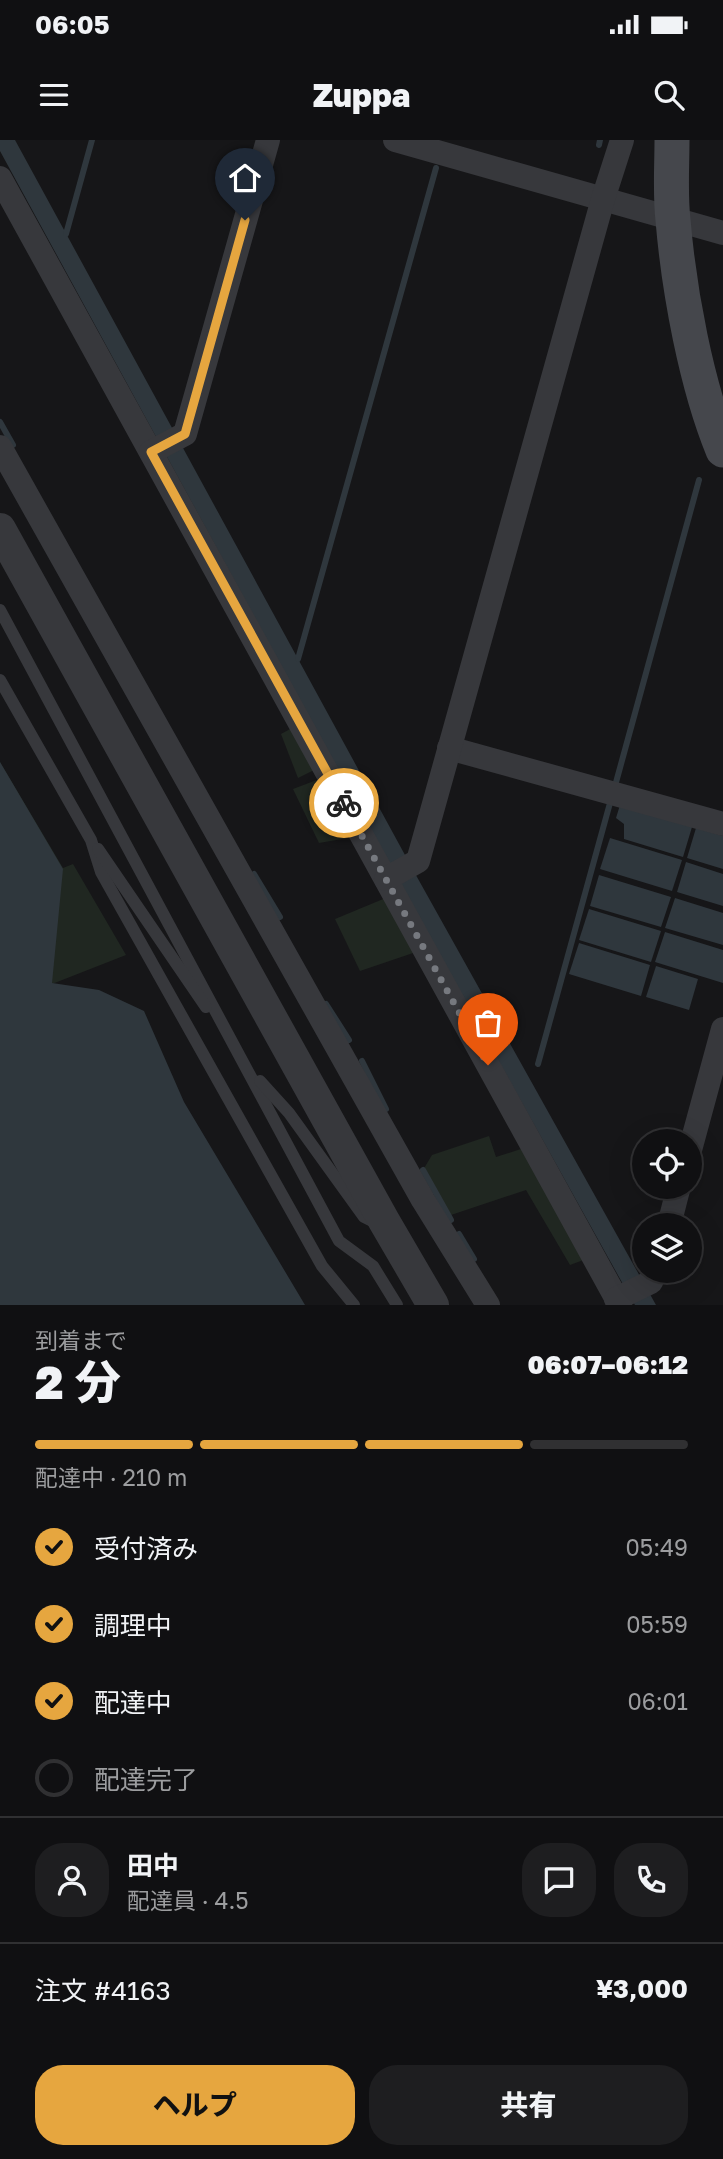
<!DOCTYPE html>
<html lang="ja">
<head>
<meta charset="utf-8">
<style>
	body { margin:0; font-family:"Golos Text","Noto Sans JP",sans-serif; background:#1e1e20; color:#f1f3f6; height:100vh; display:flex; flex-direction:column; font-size:26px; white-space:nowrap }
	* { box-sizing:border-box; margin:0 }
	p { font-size:23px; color:#9c9d9f }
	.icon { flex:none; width:38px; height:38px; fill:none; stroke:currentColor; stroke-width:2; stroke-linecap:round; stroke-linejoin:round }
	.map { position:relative; height:1165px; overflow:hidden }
	.drawer { display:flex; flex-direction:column; background:#101012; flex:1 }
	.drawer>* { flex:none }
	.controls { position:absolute; left:632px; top:989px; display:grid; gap:14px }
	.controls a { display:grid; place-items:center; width:70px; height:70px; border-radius:50%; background:#101012; box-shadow:0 7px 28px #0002,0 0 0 2px #303032; font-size:35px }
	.pin { position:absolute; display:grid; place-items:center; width:60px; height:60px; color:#fff; margin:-72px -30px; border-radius:50% 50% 50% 0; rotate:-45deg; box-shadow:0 0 7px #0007 }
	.pin .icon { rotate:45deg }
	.courier { position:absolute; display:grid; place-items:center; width:70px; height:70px; margin:-35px; border:5px solid #e6a63f; border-radius:50%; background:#fff; color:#222; box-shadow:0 2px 9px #0007 }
	.head em { font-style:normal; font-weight:800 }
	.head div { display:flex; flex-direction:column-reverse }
	.head { display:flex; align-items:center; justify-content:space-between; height:119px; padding:0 35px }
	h1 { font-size:46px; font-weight:800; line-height:52px }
	.bar { display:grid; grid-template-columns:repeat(4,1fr); gap:10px 7px; align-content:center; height:84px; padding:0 35px }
	.bar i { height:9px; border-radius:5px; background:#303032 }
	.bar .current { background:#e6a63f }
	.bar p { grid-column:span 4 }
	.line { display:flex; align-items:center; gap:18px; padding:0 35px; border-top:2px solid #303032 }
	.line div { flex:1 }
	.round { display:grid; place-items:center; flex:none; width:74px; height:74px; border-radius:28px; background:#1e1e20 }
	ol { padding:0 35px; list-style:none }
	li { display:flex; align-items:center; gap:21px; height:77px }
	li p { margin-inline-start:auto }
	li .icon { padding:7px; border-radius:50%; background:#e6a63f; color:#111; stroke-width:4 }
	li:last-child { color:#9c9d9f }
	li i { width:38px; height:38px; border:4px solid #303032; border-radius:50% }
	.primary-button { display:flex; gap:14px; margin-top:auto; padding:14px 35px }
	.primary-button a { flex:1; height:80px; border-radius:28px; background:#e6a63f; color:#111; font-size:28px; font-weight:800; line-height:80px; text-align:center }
	.primary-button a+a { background:#1e1e20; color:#f1f3f6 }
	.status { display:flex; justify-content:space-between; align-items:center; height:49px; padding:0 35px; background:#101012; direction:ltr }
	.status svg { height:19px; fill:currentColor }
	header { display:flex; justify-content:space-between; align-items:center; height:91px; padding:0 35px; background:#101012; font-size:32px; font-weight:800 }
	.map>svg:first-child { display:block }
</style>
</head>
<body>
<div class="status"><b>06:05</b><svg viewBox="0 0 49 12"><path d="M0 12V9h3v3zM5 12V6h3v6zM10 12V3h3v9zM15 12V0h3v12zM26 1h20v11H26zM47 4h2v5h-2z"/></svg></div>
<header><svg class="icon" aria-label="menu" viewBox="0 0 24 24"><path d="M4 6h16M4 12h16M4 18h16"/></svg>Zuppa<svg class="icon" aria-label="search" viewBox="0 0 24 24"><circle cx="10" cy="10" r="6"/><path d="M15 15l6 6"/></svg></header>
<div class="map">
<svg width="723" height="1165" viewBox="0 0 723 1165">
	<rect width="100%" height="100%" fill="#161618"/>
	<g fill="#202721">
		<polygon points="292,588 316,629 298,638 281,594"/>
		<polygon points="0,622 63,728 73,724 126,815 52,844 0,719"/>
		<polygon points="322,638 354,697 319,703 293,649"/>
		<polygon points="388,757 419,811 360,831 335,779"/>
		<polygon points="489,996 496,1017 527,1007 586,1119 570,1125 526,1050 448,1076 423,1030 432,1015"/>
	</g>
	<g fill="#2f373d">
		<polygon points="0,0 15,0 417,737 656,1165 635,1165 624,1146 399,742 0,11"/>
		<polygon points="0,622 63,729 52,843 99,850 144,871 184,962 305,1165 0,1165"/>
		<polygon points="620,665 692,687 683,717 624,699 624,684 616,678"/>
		<polygon points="696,688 723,696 723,729 687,718"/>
		<polygon points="610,698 682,720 672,751 600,729"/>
		<polygon points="686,722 723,734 723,766 677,752"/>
		<polygon points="599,735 671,757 661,787 590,766"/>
		<polygon points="675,758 723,773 723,805 665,788"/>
		<polygon points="589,769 661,791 651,822 579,800"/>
		<polygon points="665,792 723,810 723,843 655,822"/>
		<polygon points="579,803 650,825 641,856 569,834"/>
		<polygon points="656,826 698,839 689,870 646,857"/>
	</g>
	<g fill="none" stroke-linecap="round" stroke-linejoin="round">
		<g stroke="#2f373d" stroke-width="6">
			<polyline points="599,5 600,0"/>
			<polyline points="66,94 92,0"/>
			<polyline points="0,282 13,305"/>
			<polyline points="298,519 436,28"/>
			<polyline points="615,646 699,340"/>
			<polyline points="254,734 280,777"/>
			<polyline points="326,864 349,900"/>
			<polyline points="362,921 386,969"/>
			<polyline points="538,924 610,663"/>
			<polyline points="423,1030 451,1080"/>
			<polyline points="459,1094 474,1119"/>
		</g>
		<g stroke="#37383c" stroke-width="12">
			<polyline points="0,470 339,1101 373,1126 397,1165"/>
			<polyline points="0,540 91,700 101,732 322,1126 354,1165"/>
			<polyline points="98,709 206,867"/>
			<polyline points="260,941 289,973 364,1077 376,1083"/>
		</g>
		<g stroke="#37383c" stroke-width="24">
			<polyline points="395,0 723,93"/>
			<polyline points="0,38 620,1165"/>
			<polyline points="0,307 423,1060 488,1165"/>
			<polyline points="151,312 185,294 268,0"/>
			<polyline points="449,608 723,684"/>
			<polyline points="386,739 418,721 603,59 622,0"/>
			<polyline points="690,1010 723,889"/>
			<polyline points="669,1085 679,1046"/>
			<polyline points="616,1159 651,1142 656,1130"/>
		</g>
		<polyline stroke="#37383c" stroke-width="32" points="0,389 384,1081 433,1165"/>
		<path stroke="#45474c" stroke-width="35" d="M672 0C672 26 670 54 673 80 679 151 696 244 723 310"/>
	</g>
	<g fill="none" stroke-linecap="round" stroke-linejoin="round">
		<polyline stroke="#76797f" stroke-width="7" stroke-dasharray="0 12.6" points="344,663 488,925"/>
		<polyline stroke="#e6a63f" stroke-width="9" points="245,80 185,294 151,312 344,663"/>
	</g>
</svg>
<div class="controls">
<a><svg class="icon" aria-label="locate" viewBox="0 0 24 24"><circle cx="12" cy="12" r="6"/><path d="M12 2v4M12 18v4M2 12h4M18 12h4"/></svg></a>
<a><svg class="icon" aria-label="layers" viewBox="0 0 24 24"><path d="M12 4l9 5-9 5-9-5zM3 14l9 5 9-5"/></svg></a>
</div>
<div class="pin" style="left:488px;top:925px;background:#ea580c"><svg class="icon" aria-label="bag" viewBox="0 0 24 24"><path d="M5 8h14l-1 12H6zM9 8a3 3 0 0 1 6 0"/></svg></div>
<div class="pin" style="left:245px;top:80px;background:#1f2937"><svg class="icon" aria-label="home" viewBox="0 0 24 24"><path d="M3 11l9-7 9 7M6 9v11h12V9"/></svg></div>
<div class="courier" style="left:344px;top:663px"><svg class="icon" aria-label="bike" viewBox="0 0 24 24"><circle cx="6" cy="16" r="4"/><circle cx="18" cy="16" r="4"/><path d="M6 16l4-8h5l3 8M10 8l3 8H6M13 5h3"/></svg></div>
</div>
<section class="drawer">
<div class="head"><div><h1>2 分</h1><p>到着まで</p></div><em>06:07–06:12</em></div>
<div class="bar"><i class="current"></i><i class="current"></i><i class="current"></i><i></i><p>配達中 · 210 m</p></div>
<ol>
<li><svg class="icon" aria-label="check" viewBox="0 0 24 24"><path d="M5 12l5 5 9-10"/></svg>受付済み<p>05:49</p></li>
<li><svg class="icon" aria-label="check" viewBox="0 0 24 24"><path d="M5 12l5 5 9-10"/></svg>調理中<p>05:59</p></li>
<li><svg class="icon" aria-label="check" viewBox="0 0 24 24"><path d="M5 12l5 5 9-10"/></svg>配達中<p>06:01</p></li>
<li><i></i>配達完了</li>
</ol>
<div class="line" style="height:126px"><a class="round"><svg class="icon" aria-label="person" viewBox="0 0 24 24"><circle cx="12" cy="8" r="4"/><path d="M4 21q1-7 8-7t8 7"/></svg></a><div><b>田中</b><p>配達員 · 4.5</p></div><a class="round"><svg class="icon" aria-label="chat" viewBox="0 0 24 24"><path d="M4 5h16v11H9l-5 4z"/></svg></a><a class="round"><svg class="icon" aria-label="phone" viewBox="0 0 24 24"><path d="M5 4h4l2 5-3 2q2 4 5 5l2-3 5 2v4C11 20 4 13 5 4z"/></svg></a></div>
<div class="line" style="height:91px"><div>注文 #4163</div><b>¥3,000</b></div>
<div class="primary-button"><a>ヘルプ</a><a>共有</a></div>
</section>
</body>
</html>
